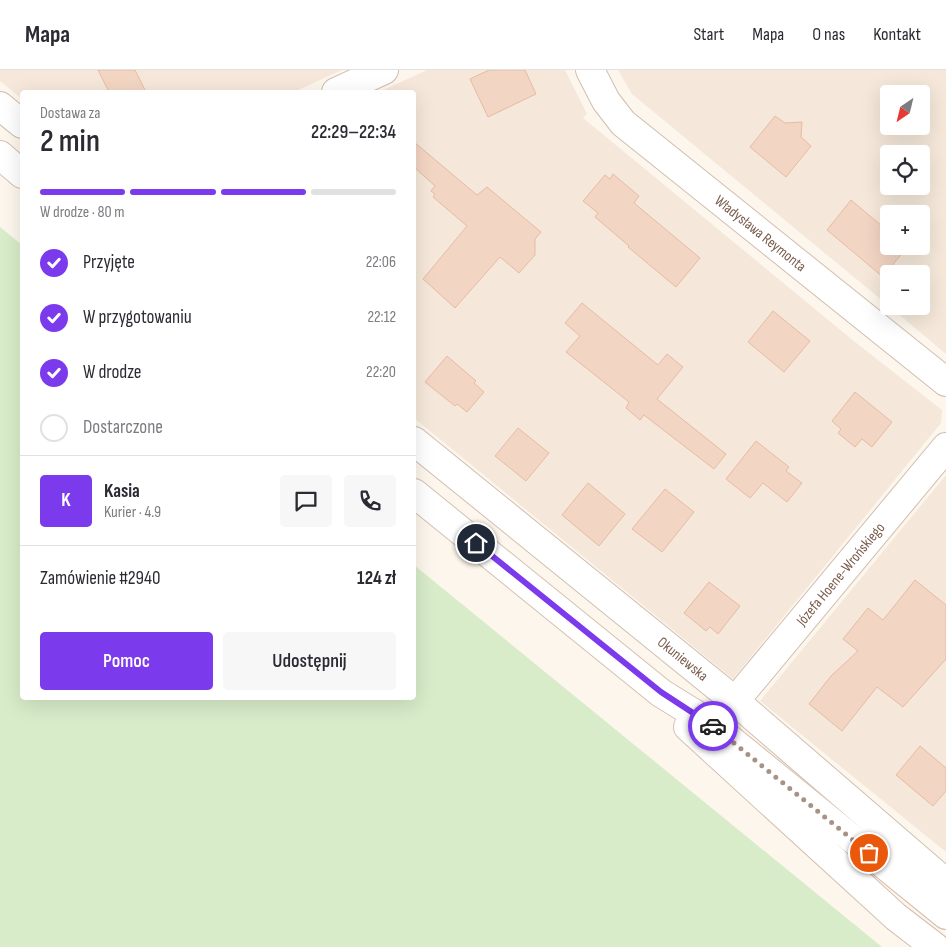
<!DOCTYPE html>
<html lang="pl">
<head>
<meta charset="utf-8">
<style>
	body { margin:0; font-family:"Sofia Sans Condensed",sans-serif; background:#f7f7f7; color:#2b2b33; height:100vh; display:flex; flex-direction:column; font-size:19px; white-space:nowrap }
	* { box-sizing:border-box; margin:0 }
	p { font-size:16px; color:#7c7c81 }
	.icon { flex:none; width:28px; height:28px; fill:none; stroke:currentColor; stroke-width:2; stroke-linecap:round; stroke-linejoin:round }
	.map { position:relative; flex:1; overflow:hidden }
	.side { position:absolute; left:20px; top:20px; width:396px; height:610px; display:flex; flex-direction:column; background:#fff; border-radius:5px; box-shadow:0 5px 20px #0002 }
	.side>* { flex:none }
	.needle { width:32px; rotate:215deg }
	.controls { position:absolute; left:880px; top:15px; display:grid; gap:10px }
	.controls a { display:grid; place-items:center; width:50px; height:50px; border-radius:5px; background:#fff; box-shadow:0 5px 20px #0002; font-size:25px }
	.pin { position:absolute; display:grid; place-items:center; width:42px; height:42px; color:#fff; margin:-21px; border:2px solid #fff; border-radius:50%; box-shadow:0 1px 5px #0007 }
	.courier { position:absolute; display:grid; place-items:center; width:50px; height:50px; margin:-25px; border:4px solid #7c3aed; border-radius:50%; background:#fff; color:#222; box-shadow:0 1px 6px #0007 }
	.overview em { font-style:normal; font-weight:600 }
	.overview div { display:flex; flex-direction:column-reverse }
	.overview { display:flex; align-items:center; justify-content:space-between; height:85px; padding:0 20px }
	h1 { font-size:32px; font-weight:600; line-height:38px }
	.bar { display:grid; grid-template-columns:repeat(4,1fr); gap:8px 5px; align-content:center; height:60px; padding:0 20px }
	.bar i { height:6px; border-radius:4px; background:#e1e1e2 }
	.bar .active { background:#7c3aed }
	.bar p { grid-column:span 4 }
	.line { display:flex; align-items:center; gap:12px; padding:0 20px; border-top:1px solid #e1e1e2 }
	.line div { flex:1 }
	.round { display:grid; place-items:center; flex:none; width:52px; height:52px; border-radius:5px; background:#f7f7f7 }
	ol { padding:0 20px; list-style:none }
	li { display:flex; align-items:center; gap:15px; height:55px }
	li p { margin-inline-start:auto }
	li .icon { padding:5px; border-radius:50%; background:#7c3aed; color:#fff; stroke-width:4 }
	li:last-child { color:#7c7c81 }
	li i { width:28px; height:28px; border:2px solid #e1e1e2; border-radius:50% }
	.primary-button { display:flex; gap:10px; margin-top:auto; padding:10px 20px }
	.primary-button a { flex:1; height:58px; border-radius:5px; background:#7c3aed; color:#fff; font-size:20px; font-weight:600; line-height:58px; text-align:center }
	.primary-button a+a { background:#f7f7f7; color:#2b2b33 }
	header { display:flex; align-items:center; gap:30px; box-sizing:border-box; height:70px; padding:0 25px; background:#fff; border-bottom:1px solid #e1e1e2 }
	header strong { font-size:24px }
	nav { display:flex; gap:28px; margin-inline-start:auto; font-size:18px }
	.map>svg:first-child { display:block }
</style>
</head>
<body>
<header>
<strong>Mapa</strong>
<nav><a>Start</a><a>Mapa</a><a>O nas</a><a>Kontakt</a></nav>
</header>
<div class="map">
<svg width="946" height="877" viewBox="0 0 946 877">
	<rect width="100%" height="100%" fill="#fdf6ec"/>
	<g fill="#f5e8da" fill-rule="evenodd">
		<polygon points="0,0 342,0 294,22 22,22 22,29 0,11"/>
		<polygon points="427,0 565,0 587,44 583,48 855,272 942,340 941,353 733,609 414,348 414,22 379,22"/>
		<path d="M618 0H946V284L889 236H921V204H889V236L632 24ZM889 24H921V56H889ZM889 84H921V116H889ZM889 144H921V176H889Z"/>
		<polygon points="946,405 946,782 760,631"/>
	</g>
	<polygon fill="#d8ecc9" points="0,157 22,175 22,628 414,628 414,495 882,877 0,877"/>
	<g fill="#f3d5c3" stroke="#e6bba3">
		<polygon points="98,0 135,0 146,22 109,22"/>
		<polygon points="489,0 525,0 536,24 488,47 470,9"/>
		<polygon points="775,46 785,53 802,52 801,67 811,76 786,107 750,77"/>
		<polygon points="414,72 477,125 487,117 541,162 535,169 535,185 519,203 500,187 455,238 423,209 467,156 433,127 435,124 431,121 435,116 414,97"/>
		<polygon points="613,104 639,126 634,133 700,188 676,217 628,177 629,176 595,147 598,143 583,131 605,105 610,109"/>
		<polygon points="851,130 889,162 889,176 907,177 883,207 827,160"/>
		<polygon points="582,233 658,295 667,284 683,297 657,329 726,384 714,399 644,345 640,350 626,338 629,332 566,282 580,266 565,253"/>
		<polygon points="773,241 810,271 784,302 748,272"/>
		<polygon points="447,286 476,311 474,313 484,322 467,342 457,334 455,336 425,312"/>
		<polygon points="855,322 892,352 872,377 862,369 855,377 838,363 841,359 832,351"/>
		<polygon points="518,358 549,383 526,411 495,386"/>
		<polygon points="756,371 789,397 786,401 802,413 787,432 763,413 750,428 726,409"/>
		<polygon points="588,413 625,444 599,476 562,445"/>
		<polygon points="665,419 694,442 662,482 632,459"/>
		<polygon points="915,510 946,535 946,589 903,637 877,617 842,661 809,634 831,606 858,581 843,569 868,538 883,550"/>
		<polygon points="709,512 740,536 718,564 710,557 706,561 684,543"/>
		<polygon points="920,676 946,698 946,721 933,736 896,705"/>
	</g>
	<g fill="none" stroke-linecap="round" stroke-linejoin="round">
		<defs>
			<g id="minor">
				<path id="s1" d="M590 0 606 31 623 53 946 312"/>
				<polyline points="336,22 384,0"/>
				<polyline points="0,36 22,54"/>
				<path id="s2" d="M414 371 735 631 946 813"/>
				<path id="s3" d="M735 631 946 377"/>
			</g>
			<g id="secondary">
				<polyline points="0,85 22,104"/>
				<polyline points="414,423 661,623 711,654 946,845"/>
				<polyline points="688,657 896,847 935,877"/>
			</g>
		</defs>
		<use href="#minor" stroke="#d1beb0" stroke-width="30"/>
		<use href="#secondary" stroke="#d6c0b0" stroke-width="30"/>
		<use href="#minor" stroke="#fff" stroke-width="28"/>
		<use href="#secondary" stroke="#fff" stroke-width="28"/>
	</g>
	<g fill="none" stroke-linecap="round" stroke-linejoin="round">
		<polyline stroke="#a89285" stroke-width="5" stroke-dasharray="0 9" points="713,656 869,783"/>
		<polyline stroke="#7c3aed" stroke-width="6" points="476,473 661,622 713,656"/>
	</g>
	<g text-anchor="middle" stroke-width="4.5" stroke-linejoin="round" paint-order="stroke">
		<g font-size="15" fill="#7a5c4d" stroke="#fffaf3">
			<text dy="5" stroke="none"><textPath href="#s1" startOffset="239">Władysława Reymonta</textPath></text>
			<text dy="5" stroke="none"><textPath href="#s3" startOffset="165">Józefa Hoene-Wrońskiego</textPath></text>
			<text dy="5" stroke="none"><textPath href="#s2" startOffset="346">Okuniewska</textPath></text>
		</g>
	</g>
</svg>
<div class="controls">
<a><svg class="needle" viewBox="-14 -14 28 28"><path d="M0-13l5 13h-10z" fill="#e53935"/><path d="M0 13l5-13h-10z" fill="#7c7c81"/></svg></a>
<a><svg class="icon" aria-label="locate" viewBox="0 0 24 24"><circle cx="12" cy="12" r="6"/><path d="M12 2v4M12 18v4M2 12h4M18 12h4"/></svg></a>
<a>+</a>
<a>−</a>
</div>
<div class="pin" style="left:869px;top:783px;background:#ea580c"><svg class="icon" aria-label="bag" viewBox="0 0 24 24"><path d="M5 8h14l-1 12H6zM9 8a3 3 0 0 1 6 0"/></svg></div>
<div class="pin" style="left:476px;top:473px;background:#1f2937"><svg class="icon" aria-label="home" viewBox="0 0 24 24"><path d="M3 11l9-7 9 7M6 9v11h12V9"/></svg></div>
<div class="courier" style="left:713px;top:656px"><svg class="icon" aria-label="car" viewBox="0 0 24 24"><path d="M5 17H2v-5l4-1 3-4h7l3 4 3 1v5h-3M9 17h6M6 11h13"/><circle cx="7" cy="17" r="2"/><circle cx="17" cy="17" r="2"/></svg></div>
<section class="side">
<div class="overview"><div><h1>2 min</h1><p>Dostawa za</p></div><em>22:29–22:34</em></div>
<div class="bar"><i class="active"></i><i class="active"></i><i class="active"></i><i></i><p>W drodze · 80 m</p></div>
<ol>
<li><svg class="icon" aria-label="check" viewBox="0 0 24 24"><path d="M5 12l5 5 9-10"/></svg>Przyjęte<p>22:06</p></li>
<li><svg class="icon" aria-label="check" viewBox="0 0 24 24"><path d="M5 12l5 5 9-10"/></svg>W przygotowaniu<p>22:12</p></li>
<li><svg class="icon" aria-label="check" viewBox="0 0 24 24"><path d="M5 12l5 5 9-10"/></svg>W drodze<p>22:20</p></li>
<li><i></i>Dostarczone</li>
</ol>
<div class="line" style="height:90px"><b class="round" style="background:#7c3aed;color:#fff">K</b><div><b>Kasia</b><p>Kurier · 4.9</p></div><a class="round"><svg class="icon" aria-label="chat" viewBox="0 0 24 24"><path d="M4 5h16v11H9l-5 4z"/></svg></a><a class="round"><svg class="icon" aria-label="phone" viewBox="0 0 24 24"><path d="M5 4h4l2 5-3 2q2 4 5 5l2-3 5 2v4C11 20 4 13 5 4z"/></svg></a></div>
<div class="line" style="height:65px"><div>Zamówienie #2940</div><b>124 zł</b></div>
<div class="primary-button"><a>Pomoc</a><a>Udostępnij</a></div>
</section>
</div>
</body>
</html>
